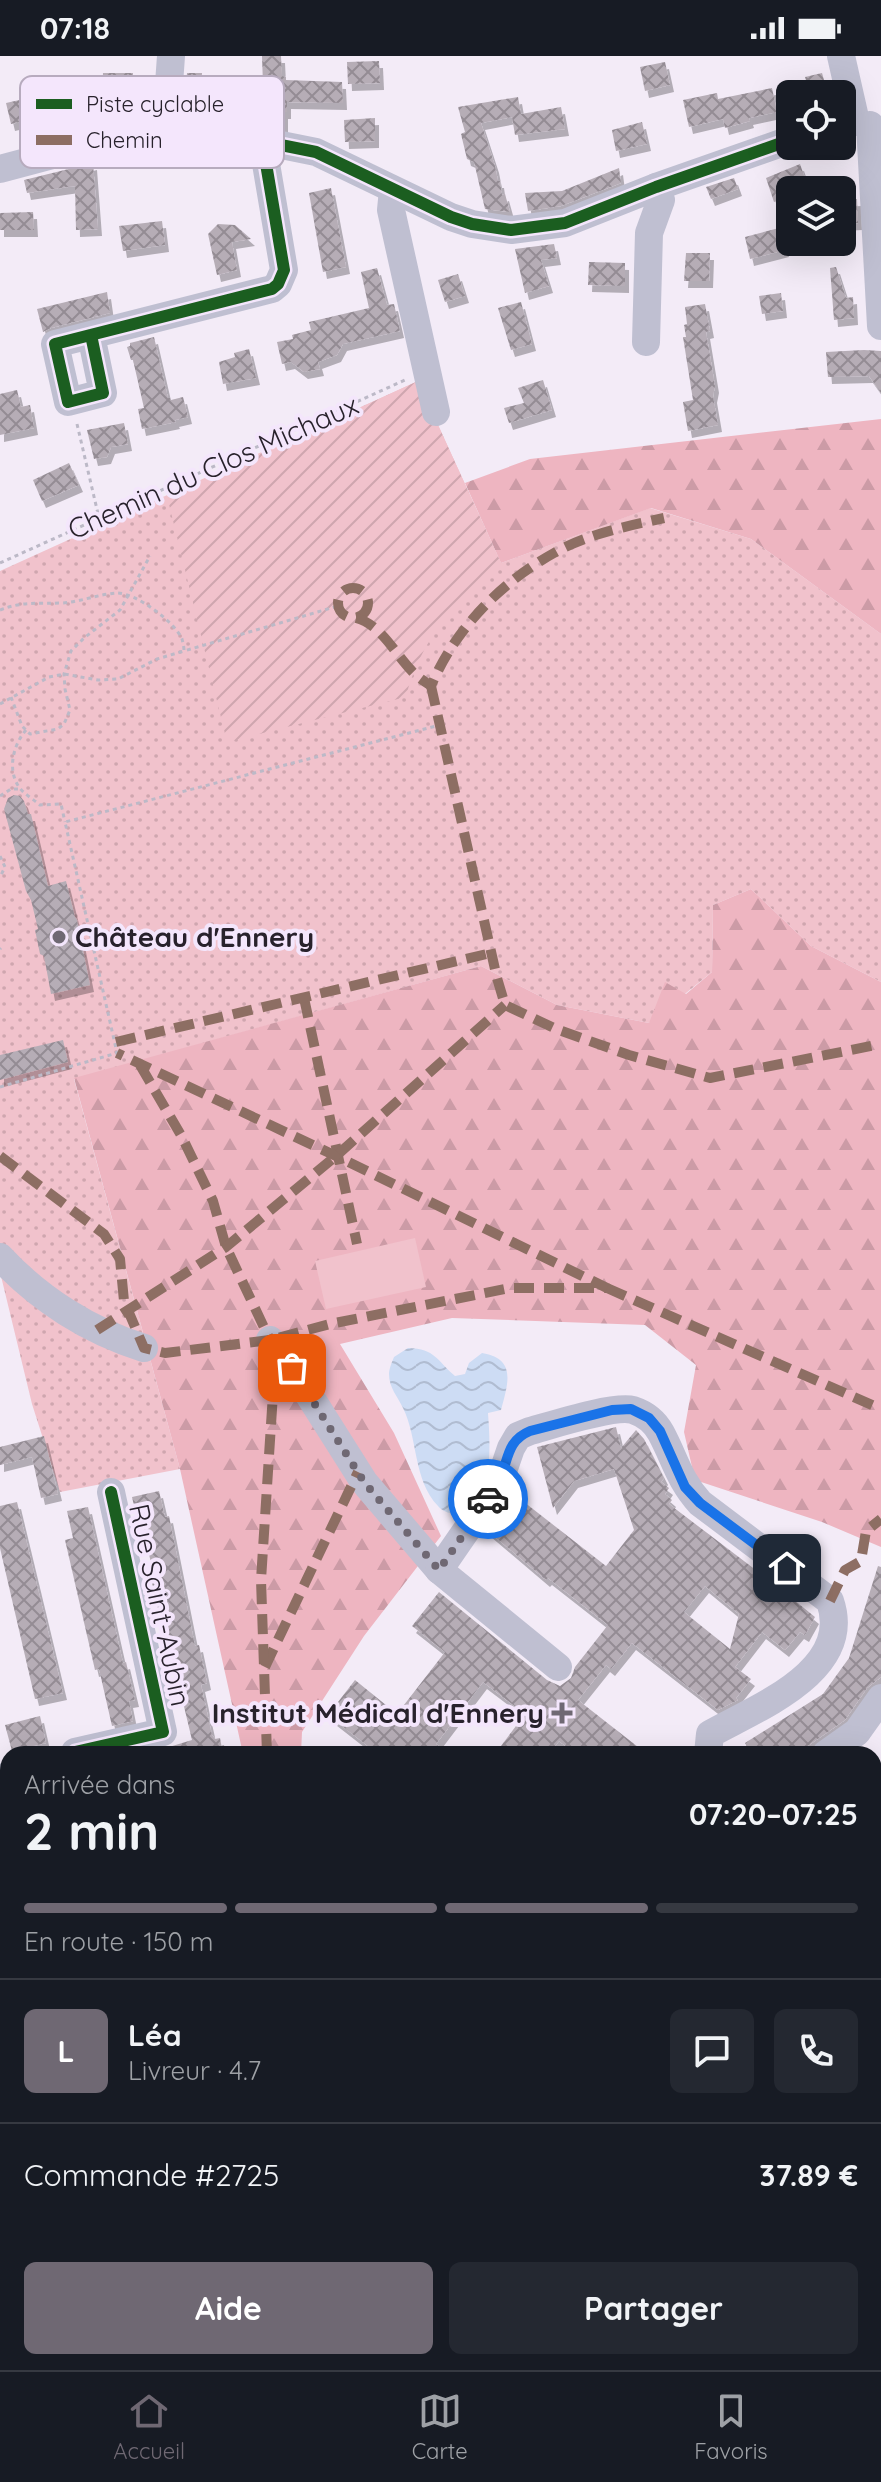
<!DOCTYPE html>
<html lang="fr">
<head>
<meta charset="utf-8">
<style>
	body { margin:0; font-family:Quicksand,sans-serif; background:#242831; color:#f1f3f6; height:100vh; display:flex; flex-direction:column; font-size:30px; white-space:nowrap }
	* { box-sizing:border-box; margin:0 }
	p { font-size:26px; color:#9ea1a6 }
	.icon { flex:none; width:44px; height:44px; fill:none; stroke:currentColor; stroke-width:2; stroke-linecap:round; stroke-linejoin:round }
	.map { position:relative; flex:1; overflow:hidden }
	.panel { position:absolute; left:0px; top:1690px; width:882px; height:624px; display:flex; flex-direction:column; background:#171b24; border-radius:24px 24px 0 0; box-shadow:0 8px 32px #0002 }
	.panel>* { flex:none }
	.fabs { position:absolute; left:776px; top:24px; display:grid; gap:16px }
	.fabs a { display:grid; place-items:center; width:80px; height:80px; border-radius:12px; background:#171b24; box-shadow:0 8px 32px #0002; font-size:40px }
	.pin { position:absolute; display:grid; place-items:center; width:68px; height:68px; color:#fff; margin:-34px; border-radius:16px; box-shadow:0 4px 12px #0006 }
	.courier { position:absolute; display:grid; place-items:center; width:80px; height:80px; margin:-40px; border:6px solid #1a73e8; border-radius:50%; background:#fff; color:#222; box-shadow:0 2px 10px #0007 }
	.head em { font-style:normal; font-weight:700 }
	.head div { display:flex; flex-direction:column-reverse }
	.head { display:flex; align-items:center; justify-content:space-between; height:136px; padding:0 24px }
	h1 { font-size:52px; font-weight:700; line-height:60px }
	.bar { display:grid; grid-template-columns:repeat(4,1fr); gap:12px 8px; align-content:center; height:96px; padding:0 24px }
	.bar i { height:10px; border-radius:6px; background:#363941 }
	.bar .selected { background:#6f6873 }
	.bar p { grid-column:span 4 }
	.line { display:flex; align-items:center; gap:20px; padding:0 24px; border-top:2px solid #363941 }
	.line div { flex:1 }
	.round { display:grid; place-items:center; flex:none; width:84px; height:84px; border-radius:12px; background:#242831 }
	.button { display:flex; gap:16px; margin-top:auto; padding:16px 24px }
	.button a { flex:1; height:92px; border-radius:12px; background:#6f6873; color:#fff; font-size:32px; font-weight:700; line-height:92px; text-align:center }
	.button a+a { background:#242831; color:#f1f3f6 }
	.status { display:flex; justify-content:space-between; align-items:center; height:56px; padding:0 40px; background:#171b24; direction:ltr }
	.status svg { height:22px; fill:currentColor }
	.menu { display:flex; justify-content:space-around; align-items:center; height:112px; border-top:2px solid #363941; background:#171b24; font-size:22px; color:#9ea1a6 }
	.menu a { display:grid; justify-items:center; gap:4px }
	.menu .selected { color:#6f6873 }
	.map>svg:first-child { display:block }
</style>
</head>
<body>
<div class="status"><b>07:18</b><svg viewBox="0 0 49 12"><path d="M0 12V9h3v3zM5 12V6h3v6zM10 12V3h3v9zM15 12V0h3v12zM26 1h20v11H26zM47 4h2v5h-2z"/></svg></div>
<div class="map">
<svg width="881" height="2314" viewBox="0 0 881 2314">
	<defs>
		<pattern id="grass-dots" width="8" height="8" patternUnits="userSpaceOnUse" patternTransform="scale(2)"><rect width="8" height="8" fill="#f1c2cc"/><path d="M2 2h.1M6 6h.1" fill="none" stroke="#cfa6af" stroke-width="1.8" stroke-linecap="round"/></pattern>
		<pattern id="forest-firs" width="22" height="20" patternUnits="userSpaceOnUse" patternTransform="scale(2)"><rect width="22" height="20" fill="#eeb5c1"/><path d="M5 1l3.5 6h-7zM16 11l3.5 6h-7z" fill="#cc9ba6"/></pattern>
		<pattern id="cemetery-stones" width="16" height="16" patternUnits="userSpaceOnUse" patternTransform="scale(2)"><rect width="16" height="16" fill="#f1c2cc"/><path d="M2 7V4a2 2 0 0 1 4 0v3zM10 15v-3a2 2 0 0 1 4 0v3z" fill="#cfa6af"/></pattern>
		<pattern id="garden-furrows" width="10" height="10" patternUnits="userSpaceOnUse" patternTransform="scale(2)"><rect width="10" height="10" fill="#f1c2cc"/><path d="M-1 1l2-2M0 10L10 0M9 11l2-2" fill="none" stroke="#cfa6af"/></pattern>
		<pattern id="water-waves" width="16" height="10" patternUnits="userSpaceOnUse" patternTransform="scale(2)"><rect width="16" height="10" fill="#cddcf4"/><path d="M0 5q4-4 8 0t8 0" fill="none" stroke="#b0bcd1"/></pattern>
		<pattern id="building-cross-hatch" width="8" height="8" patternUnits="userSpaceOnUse" patternTransform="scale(2)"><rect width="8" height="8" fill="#b6adb6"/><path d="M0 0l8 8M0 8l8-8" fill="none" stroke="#948c94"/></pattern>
		<filter id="shadow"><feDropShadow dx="4" dy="7" stdDeviation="0" flood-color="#0004"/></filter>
	</defs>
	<rect width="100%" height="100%" fill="#f3ebf7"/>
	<polygon fill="url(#grass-dots)" points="418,325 501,507 650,452 751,483 881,578 881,926 811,890 751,833 713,849 712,916 649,967 557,949 481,910 74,1023 180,1413 60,1436 32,1348 0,1216 0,515"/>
	<g fill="url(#forest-firs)">
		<polygon points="881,363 881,578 751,483 651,452 501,507 465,427 530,403"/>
		<polygon points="751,833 811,890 881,926 881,1491 822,1466 695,1424 684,1376 696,1309 645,1269 452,1262 340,1288 394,1377 441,1480 364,1580 302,1676 301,1698 243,1698 180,1413 74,1022 481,910 557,949 649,967 665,926 686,938 712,916 713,849"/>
		<polygon points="881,1718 881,1988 874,1989 874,1722"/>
	</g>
	<polygon fill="url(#cemetery-stones)" points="25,2306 287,2306 292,2314 7,2314"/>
	<path fill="url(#garden-furrows)" d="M418 325 501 507C457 541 419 587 406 641L227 686 167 440Z"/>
	<polygon fill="#f1c2cc" points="415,1182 426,1231 326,1253 315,1205"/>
	<path fill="url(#water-waves)" d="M408 1292C436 1293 436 1304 455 1320L465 1318 469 1307 482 1297C517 1303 508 1327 501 1354L488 1357C490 1386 495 1445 460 1457 452 1459 443 1456 438 1450 413 1424 418 1382 403 1352 398 1341 389 1332 389 1318 389 1313 392 1306 394 1301Z"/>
	<g fill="url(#building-cross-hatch)" fill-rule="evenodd" filter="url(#shadow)">
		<polygon points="262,0 281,0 282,20 286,21 286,24 342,26 343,47 287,46 287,56 284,56 284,72 229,61 229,29 263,29"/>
		<polygon points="379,5 380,27 348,28 347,6"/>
		<polygon points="665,6 670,29 645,35 640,11"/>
		<polygon points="103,17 133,17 132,43 102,42"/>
		<polygon points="187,17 202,17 200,55 184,52"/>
		<polygon points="822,17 828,38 810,38 805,21"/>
		<polygon points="772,32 777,56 749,62 750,65 725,72 723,63 689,71 683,44 717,37 718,43"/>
		<polygon points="55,36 87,37 87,66 59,65 59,57 11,68 6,47"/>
		<polygon points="518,41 521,58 561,51 565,73 515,79 512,61 481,67 495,110 498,125 500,125 502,139 505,138 510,156 485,153 474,106 467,103 461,78 465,76 458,51"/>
		<polygon points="375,62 375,85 345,86 344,64"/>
		<polygon points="642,66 647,88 616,95 612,74"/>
		<polygon points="93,107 98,173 76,174 75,130 27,137 24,124"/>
		<polygon points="800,108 809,134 790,134 790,141 774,146 766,122"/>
		<polygon points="619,112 621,127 561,150 528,155 525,137 562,135"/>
		<polygon points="734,122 738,133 711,143 706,131"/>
		<polygon points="331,132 346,211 323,216 309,137"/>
		<polygon points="857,143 858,167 842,168 842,144"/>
		<polygon points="33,156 34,174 0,174 0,157"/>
		<polygon points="162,165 165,189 123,195 119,170"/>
		<polygon points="218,168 235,169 251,183 232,186 237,214 217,219 208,178"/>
		<polygon points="779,172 785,194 750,203 745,181"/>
		<polygon points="554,188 557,202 541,204 549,230 525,237 515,193"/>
		<polygon points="686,197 710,197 709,225 684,225"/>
		<polygon points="589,206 625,207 625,230 588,229"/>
		<polygon points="836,211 846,242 853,241 854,262 834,264 830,212"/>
		<polygon points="377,212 387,249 394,248 400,275 343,288 337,299 318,306 320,313 304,316 291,306 282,308 277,286 293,283 292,279 311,274 309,266 369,252 361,216"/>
		<polygon points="458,218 465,240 445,246 438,224"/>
		<polygon points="107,236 110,257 51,272 43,276 37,253"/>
		<polygon points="781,237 783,255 762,258 759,240"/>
		<polygon points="521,246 532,288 511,294 498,252"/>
		<polygon points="705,248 710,275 706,276 715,330 713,340 718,369 688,375 683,346 693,344 683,281 686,281 684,269 687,268 685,251"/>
		<polygon points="154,281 168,342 170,342 171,344 183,341 188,361 175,364 176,366 142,373 138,353 144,352 133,304 131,304 127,291 130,290 130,287"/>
		<polygon points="249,293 256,322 223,328 219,306 235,301 234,297"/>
		<polygon points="864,294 881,295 881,337 869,320 828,321 826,296"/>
		<polygon points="543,324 552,354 509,367 504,352 524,347 518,332"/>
		<polygon points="17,334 21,351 30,349 34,372 0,379 0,338"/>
		<polygon points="124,367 128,388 111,391 107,401 94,403 87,374"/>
		<polygon points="69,407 79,429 42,445 33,424"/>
		<polygon points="14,739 20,740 24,745 28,758 31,758 48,830 66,825 75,861 77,864 90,929 51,938 44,900 40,898 35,874 38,873 31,844 26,835 4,753 8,742"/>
		<polygon points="63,984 68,1006 0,1024 0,999"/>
		<path d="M616 1371 621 1392 636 1374 644 1383 664 1422 661 1426 669 1432 665 1438 672 1444 669 1448 769 1524 770 1522 795 1541 794 1544 815 1561 805 1579 800 1576 785 1594 762 1576 735 1611 751 1623 736 1642 738 1644 718 1654 632 1587 611 1613 606 1609 578 1644 647 1698H576L559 1685 549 1698H495L525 1658 483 1626 436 1688 449 1698H378L328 1659 355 1624 397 1658 445 1596 412 1570 439 1536 547 1624 560 1630 571 1622 575 1611 608 1569 548 1522 546 1524 487 1474 515 1439 606 1510 634 1474 614 1413 574 1425 553 1452 537 1391ZM705 1530 739 1558 730 1593 684 1556Z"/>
		<polygon points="44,1380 58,1438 41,1442 32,1401 0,1409 0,1391"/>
		<polygon points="159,1435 165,1461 169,1460 195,1590 199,1589 207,1627 201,1629 212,1679 215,1683 220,1682 223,1698 157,1698 156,1695 192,1684 171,1596 167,1596 151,1522 154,1521 142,1466 138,1467 132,1441"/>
		<polygon points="17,1446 63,1637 35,1643 0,1492 0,1450"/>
		<polygon points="88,1451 123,1607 126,1606 135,1644 129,1645 133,1665 112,1670 99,1613 95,1614 65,1484 73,1482 67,1455"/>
		<polygon points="878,1510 881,1511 881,1621 867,1632 845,1664 796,1698 751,1698 745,1687 823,1638 849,1602"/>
		<polygon points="40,1660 46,1687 12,1695 5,1669"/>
	</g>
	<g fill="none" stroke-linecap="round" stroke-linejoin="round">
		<g stroke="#bcb9c7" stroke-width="3" stroke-dasharray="4 4" stroke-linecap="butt">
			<polyline points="77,368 99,462"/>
			<polyline points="0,507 405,324"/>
			<path d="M0 554C23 545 38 548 62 547 80 546 99 538 117 537 136 537 175 566 182 583 183 587 184 591 184 595L338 550"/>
			<polyline points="11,641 22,670 30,678 58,673 64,668 70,654 65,633 64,618 71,595 84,582 120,554 150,500"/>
			<polyline points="0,648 49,621 64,618 98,624 118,623 157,603 184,595"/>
			<path d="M26 674C13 689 7 714 19 731 24 738 33 743 40 749L61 748 65 766"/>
			<polyline points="0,740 11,733 21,733"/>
			<polyline points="0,800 5,811 0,821"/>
			<polyline points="0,893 1,892"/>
			<polyline points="0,1031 117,997 65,766 440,669"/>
		</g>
		<g stroke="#bfbfd1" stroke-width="28">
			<polyline points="841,0 856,66"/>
			<polyline points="162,65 316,96 451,161 472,168 511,174 565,167 656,131 790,84"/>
			<polyline points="162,65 167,56 171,0"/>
			<polyline points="870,69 881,270"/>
			<polyline points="0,113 154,72 162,65"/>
			<polyline points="393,134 391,154 436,356"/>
			<polyline points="91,279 103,337 68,346 55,288 272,233 278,228 284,214 262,84"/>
			<polyline points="646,286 649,177 661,144 656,131"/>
			<path d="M0 1201C39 1243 89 1275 144 1292"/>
			<polyline points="270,1284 292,1312 364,1426 439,1514"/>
			<path d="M558 1611 439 1514 499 1427 511 1392 518 1380 530 1375C552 1369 614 1349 633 1354 645 1358 655 1366 661 1377 675 1403 679 1424 700 1447L830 1545C854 1615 758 1651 710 1678L708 1698"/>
			<polyline points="76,1698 75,1696 163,1676 111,1436"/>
			<polyline points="826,1698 857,1676 881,1642"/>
			<polyline points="0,1722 8,1720"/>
			<polyline points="0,1845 8,1856"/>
			<polyline points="874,2005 881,2005"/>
			<polyline points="0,2015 8,2012"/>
			<polyline points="303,2306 308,2314"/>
		</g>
		<g stroke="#8d6e63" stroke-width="10" stroke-dasharray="20 10" stroke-linecap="butt">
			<circle cx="353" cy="547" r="15"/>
			<path d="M356 562C380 568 394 596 411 614 416 620 424 625 431 630 455 573 500 527 554 497 587 478 628 470 664 462"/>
			<polyline points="431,630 497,922 505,949 556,973 629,999 710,1022 881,988"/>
			<polyline points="304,942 357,1188"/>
			<polyline points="116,986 491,897"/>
			<polyline points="140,1009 182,1081 213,1145 226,1191 270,1284"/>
			<polyline points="0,1100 104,1178 120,1203 124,1245 144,1292 165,1297 270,1284 330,1268 510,1232 607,1232 336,1100 117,997"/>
			<polyline points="607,1232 881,1353"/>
			<polyline points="97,1274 226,1191 336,1100 505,949"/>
			<polyline points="830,1545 845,1514 861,1505 866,1475 881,1463"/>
			<polyline points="265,1611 358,1416"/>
			<polyline points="267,1698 261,1524 276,1291"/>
		</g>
		<defs>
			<g id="cycleway">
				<polyline points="162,65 316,96 451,161 472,168 511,174 565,167 656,131 790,84"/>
				<polyline points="91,279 103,337 68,346 55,288 272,233 278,228 284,214 262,84"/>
				<polyline points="76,1698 75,1696 163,1676 111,1436"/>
			</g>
		</defs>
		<use href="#cycleway" stroke="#f4e6fc" stroke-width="17"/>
		<use href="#cycleway" stroke="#1b5e20" stroke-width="12"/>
	</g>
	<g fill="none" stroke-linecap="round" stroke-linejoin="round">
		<polyline stroke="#6f6873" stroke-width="8" stroke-dasharray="0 14.4" points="292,1312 364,1426 439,1514 488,1443"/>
		<path stroke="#1a73e8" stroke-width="10" d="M488 1443C492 1437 497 1431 499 1425 509 1404 506 1385 530 1375L612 1354 631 1353 649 1362 660 1375 685 1431 700 1447 787 1512"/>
	</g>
	<g fill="#6f6873" stroke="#f4e6fc" stroke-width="3">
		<circle cx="59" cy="881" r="8"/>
		<path d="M558 1645h8v8h8v8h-8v8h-8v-8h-8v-8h8z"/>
	</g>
	<g text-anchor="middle" stroke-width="8" stroke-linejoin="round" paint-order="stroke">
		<g font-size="28" fill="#28222c" stroke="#f4e6fc">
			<text transform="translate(213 411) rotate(-24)" y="10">Chemin du Clos Michaux</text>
			<text transform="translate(160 1549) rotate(78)" y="10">Rue Saint-Aubin</text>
		</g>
		<g font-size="28" font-weight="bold" fill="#28222c" stroke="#f4e6fc" text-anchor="start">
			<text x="75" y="891">Château d'Ennery</text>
			<text x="544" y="1667" text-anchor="end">Institut Médical d'Ennery</text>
		</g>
	</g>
	<rect x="20" y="20" width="264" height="92" rx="12" fill="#f4e6fc" stroke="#b7abbe" stroke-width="2"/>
	<rect x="36" y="43" width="36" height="10" fill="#1b5e20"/>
	<rect x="36" y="79" width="36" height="10" fill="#8d6e63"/>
	<g font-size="22" fill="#28222c">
		<text x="86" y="56">Piste cyclable</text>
		<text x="86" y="92">Chemin</text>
	</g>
</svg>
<div class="fabs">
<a><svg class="icon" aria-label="locate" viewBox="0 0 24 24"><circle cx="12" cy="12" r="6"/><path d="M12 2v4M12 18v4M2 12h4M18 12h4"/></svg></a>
<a><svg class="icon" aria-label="layers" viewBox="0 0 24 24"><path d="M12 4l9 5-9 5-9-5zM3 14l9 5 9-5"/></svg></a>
</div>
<div class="pin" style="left:292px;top:1312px;background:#ea580c"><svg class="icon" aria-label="bag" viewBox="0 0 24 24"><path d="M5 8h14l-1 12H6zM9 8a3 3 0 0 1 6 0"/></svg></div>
<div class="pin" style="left:787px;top:1512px;background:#1f2937"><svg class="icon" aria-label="home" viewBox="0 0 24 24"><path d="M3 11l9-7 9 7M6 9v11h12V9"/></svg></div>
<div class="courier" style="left:488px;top:1443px"><svg class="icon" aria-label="car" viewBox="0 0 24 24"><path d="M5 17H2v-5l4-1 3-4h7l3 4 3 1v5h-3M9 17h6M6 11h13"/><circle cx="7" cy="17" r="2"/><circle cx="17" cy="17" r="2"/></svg></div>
<section class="panel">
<div class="head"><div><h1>2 min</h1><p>Arrivée dans</p></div><em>07:20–07:25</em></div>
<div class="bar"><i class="selected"></i><i class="selected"></i><i class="selected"></i><i></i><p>En route · 150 m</p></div>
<div class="line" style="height:144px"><b class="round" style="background:#6f6873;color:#fff">L</b><div><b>Léa</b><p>Livreur · 4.7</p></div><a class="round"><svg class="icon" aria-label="chat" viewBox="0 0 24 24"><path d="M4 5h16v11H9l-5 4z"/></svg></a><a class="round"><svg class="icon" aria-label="phone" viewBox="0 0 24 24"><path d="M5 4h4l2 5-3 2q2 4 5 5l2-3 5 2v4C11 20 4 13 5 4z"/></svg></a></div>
<div class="line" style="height:104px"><div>Commande #2725</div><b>37.89 €</b></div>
<div class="button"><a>Aide</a><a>Partager</a></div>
</section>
</div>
<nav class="menu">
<a class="selected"><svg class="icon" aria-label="home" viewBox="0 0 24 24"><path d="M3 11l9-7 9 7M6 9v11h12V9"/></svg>Accueil</a>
<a><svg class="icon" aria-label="map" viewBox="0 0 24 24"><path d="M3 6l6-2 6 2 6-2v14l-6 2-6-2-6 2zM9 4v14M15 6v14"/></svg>Carte</a>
<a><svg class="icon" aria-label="saved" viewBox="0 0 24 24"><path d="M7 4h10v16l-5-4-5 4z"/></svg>Favoris</a>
</nav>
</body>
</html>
